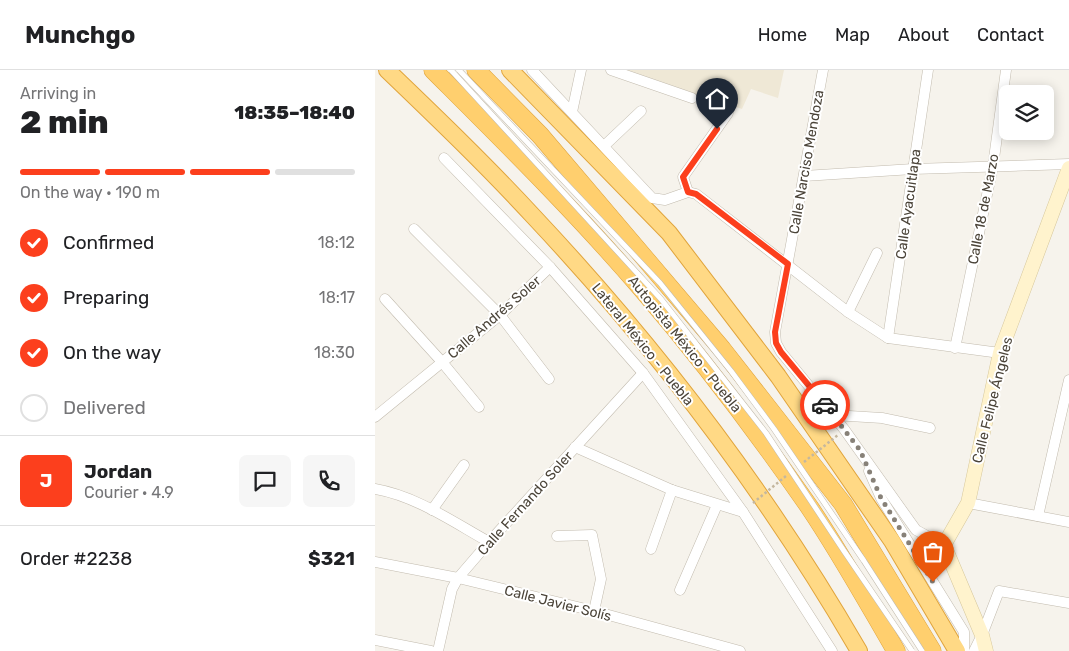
<!DOCTYPE html>
<html lang="en">
<head>
<meta charset="utf-8">
<style>
	body { margin:0; font-family:Rubik,sans-serif; background:#f6f6f6; color:#202124; height:100vh; display:flex; flex-direction:column; font-size:19px; white-space:nowrap }
	* { box-sizing:border-box; margin:0 }
	p { font-size:16px; color:#757577 }
	.icon { flex:none; width:28px; height:28px; fill:none; stroke:currentColor; stroke-width:2; stroke-linecap:round; stroke-linejoin:round }
	.map { position:relative; flex:1; overflow:hidden }
	.panel { display:flex; flex-direction:column; background:#fff; width:375px }
	.panel>* { flex:none }
	.tools { position:absolute; left:624px; top:15px; display:grid; gap:10px }
	.tools a { display:grid; place-items:center; width:55px; height:55px; border-radius:8px; background:#fff; box-shadow:0 2px 12px #0003; font-size:25px }
	.pin { position:absolute; display:grid; place-items:center; width:42px; height:42px; color:#fff; margin:-51px -21px; border-radius:50% 50% 50% 0; rotate:-45deg; box-shadow:0 0 5px #0007 }
	.pin .icon { rotate:45deg }
	.courier { position:absolute; display:grid; place-items:center; width:50px; height:50px; margin:-25px; border:4px solid #fc3f1d; border-radius:50%; background:#fff; color:#222; box-shadow:0 1px 6px #0007 }
	.head em { font-style:normal; font-weight:800 }
	.head div { display:flex; flex-direction:column-reverse }
	.head { display:flex; align-items:center; justify-content:space-between; height:85px; padding:0 20px }
	h1 { font-size:32px; font-weight:800; line-height:38px }
	.bar { display:grid; grid-template-columns:repeat(4,1fr); gap:8px 5px; align-content:center; height:60px; padding:0 20px }
	.bar i { height:6px; border-radius:4px; background:#e0e0e0 }
	.bar .selected { background:#fc3f1d }
	.bar p { grid-column:span 4 }
	.line { display:flex; align-items:center; gap:12px; padding:0 20px; border-top:1px solid #e0e0e0 }
	.line div { flex:1 }
	.round { display:grid; place-items:center; flex:none; width:52px; height:52px; border-radius:8px; background:#f6f6f6 }
	ol { padding:0 20px; list-style:none }
	li { display:flex; align-items:center; gap:15px; height:55px }
	li p { margin-inline-start:auto }
	li .icon { padding:5px; border-radius:50%; background:#fc3f1d; color:#fff; stroke-width:4 }
	li:last-child { color:#757577 }
	li i { width:28px; height:28px; border:2px solid #e0e0e0; border-radius:50% }
	header { display:flex; align-items:center; gap:30px; box-sizing:border-box; height:70px; padding:0 25px; background:#fff; border-bottom:1px solid #e0e0e0 }
	header strong { font-size:24px }
	nav { display:flex; gap:28px; margin-inline-start:auto; font-size:18px }
	main { display:flex; flex:1; min-height:0 }
	.map>svg:first-child { display:block }
</style>
</head>
<body>
<header>
<strong>Munchgo</strong>
<nav><a>Home</a><a>Map</a><a>About</a><a>Contact</a></nav>
</header>
<main>
<section class="panel">
<div class="head"><div><h1>2 min</h1><p>Arriving in</p></div><em>18:35–18:40</em></div>
<div class="bar"><i class="selected"></i><i class="selected"></i><i class="selected"></i><i></i><p>On the way · 190 m</p></div>
<ol>
<li><svg class="icon" aria-label="check" viewBox="0 0 24 24"><path d="M5 12l5 5 9-10"/></svg>Confirmed<p>18:12</p></li>
<li><svg class="icon" aria-label="check" viewBox="0 0 24 24"><path d="M5 12l5 5 9-10"/></svg>Preparing<p>18:17</p></li>
<li><svg class="icon" aria-label="check" viewBox="0 0 24 24"><path d="M5 12l5 5 9-10"/></svg>On the way<p>18:30</p></li>
<li><i></i>Delivered</li>
</ol>
<div class="line" style="height:90px"><b class="round" style="background:#fc3f1d;color:#fff">J</b><div><b>Jordan</b><p>Courier · 4.9</p></div><a class="round"><svg class="icon" aria-label="chat" viewBox="0 0 24 24"><path d="M4 5h16v11H9l-5 4z"/></svg></a><a class="round"><svg class="icon" aria-label="phone" viewBox="0 0 24 24"><path d="M5 4h4l2 5-3 2q2 4 5 5l2-3 5 2v4C11 20 4 13 5 4z"/></svg></a></div>
<div class="line" style="height:65px"><div>Order #2238</div><b>$321</b></div>
</section>
<div class="map">
<svg width="694" height="581" viewBox="0 0 694 581">
	<rect width="100%" height="100%" fill="#f6f3ec"/>
	<polygon fill="#efe8d6" points="247,0 409,0 403,28 376,19 367,39"/>
	<g fill="none" stroke-linecap="round" stroke-linejoin="round">
		<defs>
			<g id="minor">
				<polyline points="157,0 277,128 290,130 313,122"/>
				<polyline points="236,0 317,28"/>
				<polyline points="448,0 400,262 401,273 406,282 469,359 541,460 569,475"/>
				<polyline points="197,42 206,0"/>
				<polyline points="229,76 266,41"/>
				<polyline points="69,88 175,197 268,303 368,442 457,581"/>
				<polyline points="429,106 538,99 694,94"/>
				<polyline points="313,122 321,124 473,242 513,268 625,283"/>
				<polyline points="313,122 308,107 353,43"/>
				<polyline points="39,159 125,245 174,309"/>
				<polyline points="10,229 67,292 104,337"/>
				<polyline points="473,242 502,183"/>
				<polyline points="513,268 553,0"/>
				<polyline points="580,278 618,96 631,0"/>
				<polyline points="458,345 507,348 555,358"/>
				<polyline points="0,347 125,245 175,197"/>
				<polyline points="200,377 297,420 368,442"/>
				<polyline points="494,401 506,428 589,562 589,581"/>
				<path d="M0 419C41 426 78 452 114 472"/>
				<polyline points="593,433 694,452"/>
				<polyline points="57,440 89,395"/>
				<polyline points="663,446 694,310"/>
				<polyline points="182,466 217,465 226,509 219,541"/>
				<polyline points="276,479 297,420"/>
				<polyline points="0,492 83,508 219,541 365,581"/>
				<polyline points="305,520 342,435"/>
				<polyline points="0,570 56,581"/>
				<polyline points="63,581 77,519 83,508 114,472 268,303"/>
				<polyline points="599,581 607,565 624,521 694,533"/>
			</g>
			<polyline id="secondary" points="611,581 607,565 569,475 593,433 625,283 694,98"/>
			<g id="trunk">
				<path d="M12 0C62 48 112 96 159 147 283 279 393 424 484 581"/>
				<polyline points="135,0 294,163 403,306 517,471 582,581"/>
			</g>
			<g id="motorway">
				<path d="M58 0C129 71 201 142 267 219 327 289 383 363 435 438 466 484 493 533 521 581"/>
				<polyline points="101,0 165,65 347,279 468,434 557,581"/>
			</g>
		</defs>
		<use href="#minor" stroke="#c2bbae" stroke-width="11"/>
		<use href="#secondary" stroke="#d6c79b" stroke-width="15"/>
		<use href="#trunk" stroke="#e0a43c" stroke-width="18"/>
		<use href="#motorway" stroke="#e0a43c" stroke-width="19"/>
		<use href="#minor" stroke="#fff" stroke-width="10"/>
		<use href="#secondary" stroke="#fff3cd" stroke-width="14"/>
		<use href="#trunk" stroke="#ffd985" stroke-width="16"/>
		<use href="#motorway" stroke="#ffcf6e" stroke-width="18"/>
		<defs>
			<g id="service-bridge">
				<polyline points="76,0 286,229 391,363 469,481 537,581"/>
				<polyline points="84,0 285,213 356,301 399,359 489,491 547,581"/>
			</g>
		</defs>
		<use href="#service-bridge" stroke="#c2bbae" stroke-width="6" stroke-linecap="butt"/>
		<g stroke="#c4b79f" stroke-width="2.5" stroke-dasharray="2.5 2.5" stroke-linecap="butt">
			<polyline points="429,392 463,365"/>
			<polyline points="378,433 411,406"/>
		</g>
		<use href="#service-bridge" stroke="#fff" stroke-width="5"/>
	</g>
	<g fill="none" stroke-linecap="round" stroke-linejoin="round">
		<polyline stroke="#878178" stroke-width="5" stroke-dasharray="0 9" points="450,335 485,380 506,428 558,512"/>
		<polyline stroke="#fc3f1d" stroke-width="6" points="342,59 308,107 313,122 321,124 413,194 400,262 401,273 406,282 450,335"/>
	</g>
	<g text-anchor="middle" stroke-width="4" stroke-linejoin="round" paint-order="stroke">
		<g font-size="14" fill="#4b4439" stroke="#fff">
			<text transform="translate(431 92) rotate(-80)" y="5">Calle Narciso Mendoza</text>
			<text transform="translate(533 134) rotate(-82)" y="5">Calle Ayacuitlapa</text>
			<text transform="translate(608 139) rotate(-79)" y="5">Calle 18 de Marzo</text>
			<text transform="translate(119 247) rotate(-41)" y="5">Calle Andrés Soler</text>
			<text transform="translate(268 274) rotate(51)" y="5">Lateral México - Puebla</text>
			<text transform="translate(310 274) rotate(51)" y="5">Autopista México - Puebla</text>
			<text transform="translate(617 330) rotate(-76)" y="5">Calle Felipe Ángeles</text>
			<text transform="translate(150 433) rotate(-48)" y="5">Calle Fernando Soler</text>
			<text transform="translate(183 533) rotate(14)" y="5">Calle Javier Solís</text>
		</g>
	</g>
</svg>
<div class="tools">
<a><svg class="icon" aria-label="layers" viewBox="0 0 24 24"><path d="M12 4l9 5-9 5-9-5zM3 14l9 5 9-5"/></svg></a>
</div>
<div class="pin" style="left:558px;top:512px;background:#ea580c"><svg class="icon" aria-label="bag" viewBox="0 0 24 24"><path d="M5 8h14l-1 12H6zM9 8a3 3 0 0 1 6 0"/></svg></div>
<div class="pin" style="left:342px;top:59px;background:#1f2937"><svg class="icon" aria-label="home" viewBox="0 0 24 24"><path d="M3 11l9-7 9 7M6 9v11h12V9"/></svg></div>
<div class="courier" style="left:450px;top:335px"><svg class="icon" aria-label="car" viewBox="0 0 24 24"><path d="M5 17H2v-5l4-1 3-4h7l3 4 3 1v5h-3M9 17h6M6 11h13"/><circle cx="7" cy="17" r="2"/><circle cx="17" cy="17" r="2"/></svg></div>
</div>
</main>
</body>
</html>
